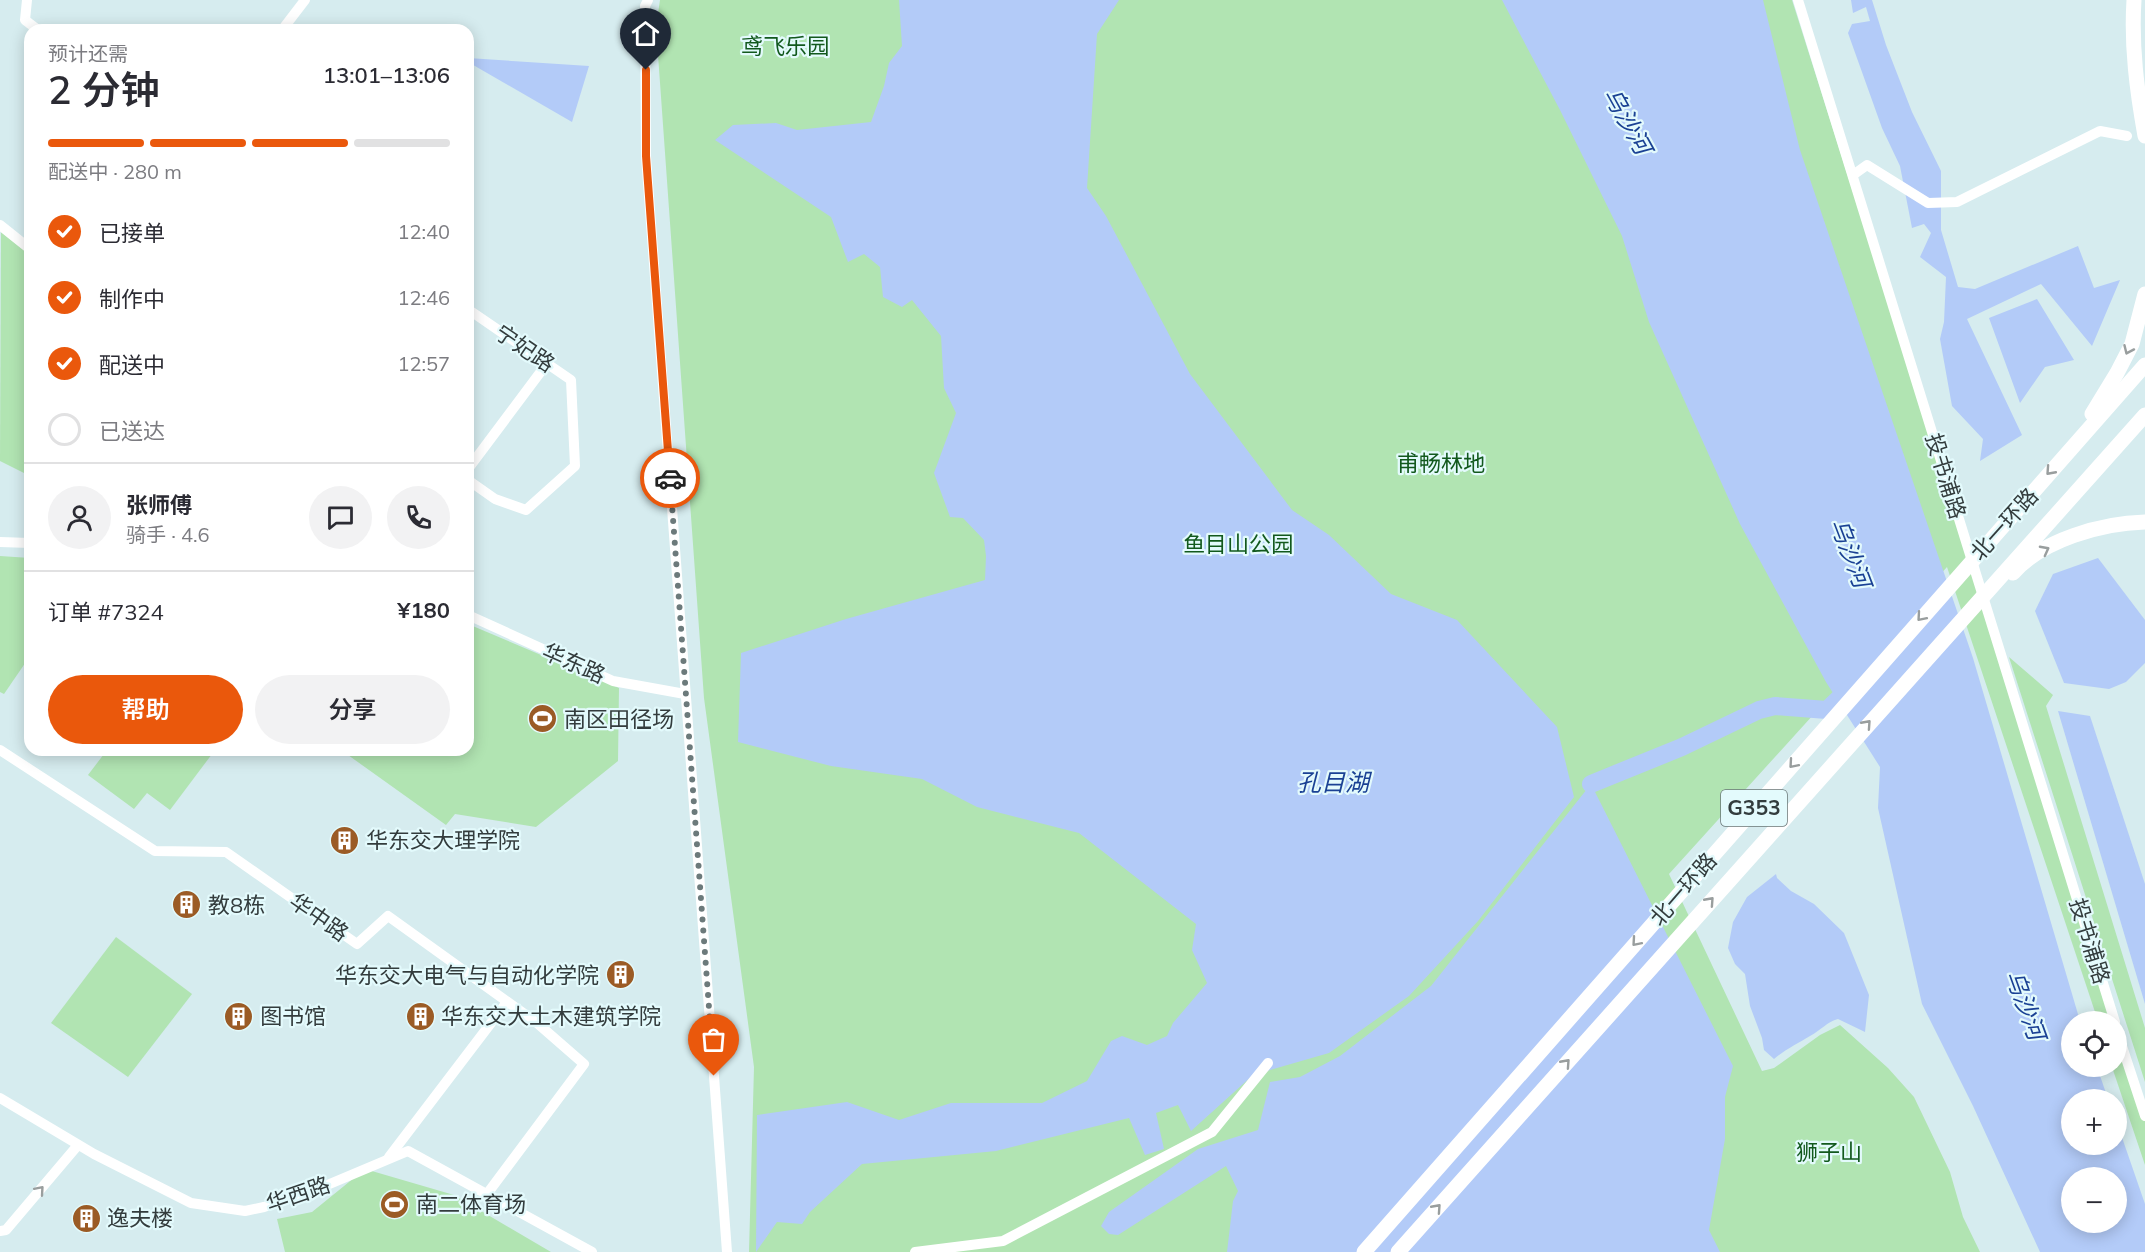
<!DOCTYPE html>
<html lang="zh">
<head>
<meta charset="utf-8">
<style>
	body { margin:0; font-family:Mulish,"Noto Sans SC",sans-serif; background:#f2f2f3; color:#2b2b33; height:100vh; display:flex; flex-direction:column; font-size:22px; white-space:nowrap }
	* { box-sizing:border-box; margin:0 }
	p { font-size:20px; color:#7c7c81 }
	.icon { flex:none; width:33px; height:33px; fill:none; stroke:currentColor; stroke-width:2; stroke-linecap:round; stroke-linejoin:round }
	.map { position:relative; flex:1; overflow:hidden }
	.side { position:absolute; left:24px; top:24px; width:450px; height:732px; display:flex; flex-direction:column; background:#fff; border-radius:18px; box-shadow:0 3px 15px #0003 }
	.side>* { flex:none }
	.buttons { position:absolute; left:2061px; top:1011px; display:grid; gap:12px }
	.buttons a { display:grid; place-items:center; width:66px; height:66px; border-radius:50%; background:#fff; box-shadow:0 3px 15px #0003; font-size:30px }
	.pin { position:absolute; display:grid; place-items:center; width:51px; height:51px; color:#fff; margin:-62px -26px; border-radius:50% 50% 50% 0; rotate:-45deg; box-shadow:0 0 6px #0007 }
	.pin .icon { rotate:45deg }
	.courier { position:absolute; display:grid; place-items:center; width:60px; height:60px; margin:-30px; border:4px solid #ea580c; border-radius:50%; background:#fff; color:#222; box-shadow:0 2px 8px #0007 }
	.head em { font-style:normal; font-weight:600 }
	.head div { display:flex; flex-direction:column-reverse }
	.head { display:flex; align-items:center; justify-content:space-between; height:102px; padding:0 24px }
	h1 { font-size:39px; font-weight:600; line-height:45px }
	.bar { display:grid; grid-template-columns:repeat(4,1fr); gap:9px 6px; align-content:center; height:72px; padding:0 24px }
	.bar i { height:8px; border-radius:4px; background:#e1e1e2 }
	.bar .on { background:#ea580c }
	.bar p { grid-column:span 4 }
	.line { display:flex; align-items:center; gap:15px; padding:0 24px; border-top:2px solid #e1e1e2 }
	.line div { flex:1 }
	.round { display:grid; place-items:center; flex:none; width:63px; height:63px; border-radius:32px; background:#f2f2f3 }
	ol { padding:0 24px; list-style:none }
	li { display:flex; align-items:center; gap:18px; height:66px }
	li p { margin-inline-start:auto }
	li .icon { padding:6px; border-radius:50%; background:#ea580c; color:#fff; stroke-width:4 }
	li:last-child { color:#7c7c81 }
	li i { width:33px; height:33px; border:3px solid #e1e1e2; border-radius:50% }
	.action { display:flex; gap:12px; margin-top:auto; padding:12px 24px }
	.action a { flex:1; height:69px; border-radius:36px; background:#ea580c; color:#fff; font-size:24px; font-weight:600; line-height:69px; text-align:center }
	.action a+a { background:#f2f2f3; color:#2b2b33 }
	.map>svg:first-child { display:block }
</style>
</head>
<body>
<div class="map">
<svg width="2145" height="1252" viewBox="0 0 2145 1252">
	<rect width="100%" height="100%" fill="#d6ecef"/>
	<g fill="#b1e4b2">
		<polygon points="660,0 1792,0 2116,1021 2098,1021 1947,567 1669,874 1762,1071 1774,1068 1820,1035 1840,1025 1888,1068 1914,1097 1950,1172 1963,1217 1980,1252 749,1252 754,1067 704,698 656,27"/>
		<polygon points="1,232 30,255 30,476 0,461"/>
		<polygon points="0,556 30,558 30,656 4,694 0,692"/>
		<polygon points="468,624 619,688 618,761 536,827 455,814 446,825 341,750 468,750"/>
		<polygon points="2009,657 2053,695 2046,706 2145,1028 2145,1082"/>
		<polygon points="107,750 215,750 170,810 147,793 134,809 88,775"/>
		<polygon points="116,937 192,994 128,1077 51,1023"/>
		<polygon points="2117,1024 2145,1114 2145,1165 2112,1067 2116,1066"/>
		<polygon points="365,1169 454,1195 551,1252 285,1252 277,1219 312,1212"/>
	</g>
	<g fill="#b3cbf8" fill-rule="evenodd">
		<polygon points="899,0 1119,0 1097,34 1087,188 1106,216 1190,374 1292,510 1329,535 1391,594 1457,620 1557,727 1574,797 1478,921 1409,996 1329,1053 1253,1075 1191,1131 1178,1105 1156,1113 1164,1149 1145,1155 1129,1118 996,1151 862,1164 810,1212 802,1224 777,1222 756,1252 757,1115 847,1102 899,1120 951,1103 1042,1103 1087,1081 1111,1041 1122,1036 1147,1045 1167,1036 1173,1023 1207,983 1192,950 1196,924 1079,833 977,807 922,779 831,766 738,742 741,653 846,619 985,580 986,556 984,540 963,518 950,517 934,473 956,413 944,388 941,336 912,300 902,307 883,297 880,267 864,254 848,262 831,217 715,140 733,125 776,123 797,130 871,122 884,86 889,63 902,46"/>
		<path d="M1502 0H1763L1800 150 1973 658 2080 1021 2072 1022V1066L2097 1067 2108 1099 2072 1100V1144H2116L2117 1123 2145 1204V1252H2040L1973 1106 1922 1004 1878 808 1880 767 1826 682 1740 524 1649 322 1622 236 1560 110ZM2072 1178H2116V1222H2072Z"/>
		<polygon points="1851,0 1872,0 1886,45 1912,112 1941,171 1941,230 1958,287 1975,289 2078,246 2094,288 2120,280 2092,346 2041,284 1967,319 2022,435 1980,461 1983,439 1952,406 1940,339 1944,322 1946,277 1920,257 1931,233 1924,224 1912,228 1900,166 1882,128 1848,33 1852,24 1870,21 1866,7 1853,13"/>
		<polygon points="468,58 589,66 572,122 468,62"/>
		<polygon points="2037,299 2074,360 2045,367 2020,403 1989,318"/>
		<polygon points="2098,558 2145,620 2145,663 2126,682 2109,689 2064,683 2035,611 2053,574"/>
		<polygon points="2058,711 2090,716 2145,884 2145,1004"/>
		<polygon points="1591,784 1733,1066 1725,1097 1725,1139 1709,1230 1720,1252 1227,1252 1233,1201 1238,1191 1226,1166 1118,1235 1109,1234 1101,1226 1109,1212 1198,1149 1258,1130 1270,1082 1300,1077 1340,1056 1431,986"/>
		<path d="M1776 874 1777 878 1791 891 1814 904 1844 933 1869 995 1865 1032 1838 1019C1827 1022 1821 1030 1810 1036 1797 1044 1786 1049 1774 1059L1764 1050 1762 1038 1750 1006 1745 974 1735 964 1728 948 1733 922 1747 897Z"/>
	</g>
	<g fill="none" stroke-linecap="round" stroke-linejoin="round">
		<polyline stroke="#b3cbf8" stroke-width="18" points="1591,784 1682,747 1759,710 1775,706 1827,710 1850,688"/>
		<g stroke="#fff" stroke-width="10">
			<polyline points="27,0 25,20 38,30"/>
			<polyline points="648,0 645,6 646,156 727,1252"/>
			<polyline points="1798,0 2115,1022"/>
			<polyline points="282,30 305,0"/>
			<polyline points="1853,175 1867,165 1928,203 1957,202 2100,131 2127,136"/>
			<polyline points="0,225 30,249"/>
			<polyline points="468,469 548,362"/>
			<polyline points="468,480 495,499 526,510 575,466 571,380 472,312"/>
			<polyline points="0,542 30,543"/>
			<polyline points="468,615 613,681 685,694"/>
			<polyline points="0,750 155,851 226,852 357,944 388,916 537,1023 584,1064 487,1194"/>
			<polyline points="2116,1028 2145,1116"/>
			<polyline points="0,1098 94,1154 191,1203 245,1211 264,1207 313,1191 408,1151 592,1252"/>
			<polyline points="389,1157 507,1002"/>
			<polyline points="0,1231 6,1230 78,1145"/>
			<polyline points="915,1252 1003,1241 1212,1132 1268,1063"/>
		</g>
		<g stroke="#fff" stroke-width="15">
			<path d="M2134 0C2131 46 2137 91 2145 136"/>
			<polyline points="2092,414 2117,373 2132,344 2145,294"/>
			<path d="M2013 573C2042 540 2102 523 2145 522"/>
			<polyline points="1364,1252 2145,365"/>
			<polyline points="1398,1252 2145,415"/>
		</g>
	</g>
	<defs><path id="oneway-chevron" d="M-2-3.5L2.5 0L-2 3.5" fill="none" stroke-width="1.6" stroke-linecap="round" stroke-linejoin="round" transform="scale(1.5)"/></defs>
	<g stroke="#999e9e">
		<use href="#oneway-chevron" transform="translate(2128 350) rotate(114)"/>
		<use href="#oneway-chevron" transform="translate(2050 471) rotate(132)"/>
		<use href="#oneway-chevron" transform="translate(2045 550) rotate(-28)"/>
		<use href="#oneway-chevron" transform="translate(1921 617) rotate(131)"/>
		<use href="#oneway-chevron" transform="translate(1867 724) rotate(-48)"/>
		<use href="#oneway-chevron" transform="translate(1793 764) rotate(131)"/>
		<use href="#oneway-chevron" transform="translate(1710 901) rotate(-48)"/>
		<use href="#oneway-chevron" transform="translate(1636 942) rotate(131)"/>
		<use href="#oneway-chevron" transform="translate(1566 1063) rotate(-48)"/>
		<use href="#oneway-chevron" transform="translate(40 1190) rotate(-49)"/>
		<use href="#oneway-chevron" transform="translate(1437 1208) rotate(-48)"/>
	</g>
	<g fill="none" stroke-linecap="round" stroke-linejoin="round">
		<polyline stroke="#6c7a7b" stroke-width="6" stroke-dasharray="0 10.8" points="670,478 714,1076"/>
		<polyline stroke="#ea580c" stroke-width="8" points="646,70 646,156 670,478"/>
	</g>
	<defs>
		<symbol id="stadium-disc" viewBox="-11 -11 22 22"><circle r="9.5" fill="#9b5b25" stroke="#e3fafc"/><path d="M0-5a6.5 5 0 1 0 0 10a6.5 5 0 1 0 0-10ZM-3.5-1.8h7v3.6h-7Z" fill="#fff"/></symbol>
		<symbol id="building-disc" viewBox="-11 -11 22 22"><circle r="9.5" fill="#9b5b25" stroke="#e3fafc"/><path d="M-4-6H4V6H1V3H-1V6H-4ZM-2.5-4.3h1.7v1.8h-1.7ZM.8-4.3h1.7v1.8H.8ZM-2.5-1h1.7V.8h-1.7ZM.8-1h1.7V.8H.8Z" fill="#fff"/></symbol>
	</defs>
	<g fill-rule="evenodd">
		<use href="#stadium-disc" x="526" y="702" width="33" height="33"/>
		<use href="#building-disc" x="328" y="824" width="33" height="33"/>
		<use href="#building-disc" x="170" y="888" width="33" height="33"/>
		<use href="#building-disc" x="604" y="958" width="33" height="33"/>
		<use href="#building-disc" x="222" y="1000" width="33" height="33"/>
		<use href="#building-disc" x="404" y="1000" width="33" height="33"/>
		<use href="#stadium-disc" x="378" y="1188" width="33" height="33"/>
		<use href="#building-disc" x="70" y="1202" width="33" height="33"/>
	</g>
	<g text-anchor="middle" stroke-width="4.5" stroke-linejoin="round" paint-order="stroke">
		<rect fill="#e3fafc" stroke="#687576" stroke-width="1.5" x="1721" y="790" width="66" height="36" rx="4.5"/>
		<g font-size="21" font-weight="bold" fill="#333c3d">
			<text x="1754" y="815">G353</text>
		</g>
		<g font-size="22" fill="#12591d" stroke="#e3fafc">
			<text x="785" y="54">鸢飞乐园</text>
			<text x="1441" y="471">甫畅林地</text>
			<text x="1238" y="552">鱼目山公园</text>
			<text x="1829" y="1160">狮子山</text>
		</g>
		<g font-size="22" fill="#333c3d" stroke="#e3fafc">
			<text transform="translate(525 348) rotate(34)" y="8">宁妃路</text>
			<text transform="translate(1946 476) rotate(73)" y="8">投书浦路</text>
			<text transform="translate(2004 524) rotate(-48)" y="8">北一环路</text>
			<text transform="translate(574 663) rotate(24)" y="8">华东路</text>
			<text transform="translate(1683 889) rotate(-49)" y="8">北一环路</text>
			<text transform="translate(319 917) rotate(35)" y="8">华中路</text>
			<text transform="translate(2090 941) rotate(73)" y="8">投书浦路</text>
			<text transform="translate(298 1194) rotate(-19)" y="8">华西路</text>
		</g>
		<g font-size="22" fill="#333c3d" stroke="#e3fafc" text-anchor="start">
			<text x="564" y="727">南区田径场</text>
			<text x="366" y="848">华东交大理学院</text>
			<text x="208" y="913">教8栋</text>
			<text x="599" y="983" text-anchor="end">华东交大电气与自动化学院</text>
			<text x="260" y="1024">图书馆</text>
			<text x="441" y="1024">华东交大土木建筑学院</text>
			<text x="416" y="1212">南二体育场</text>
			<text x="107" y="1226">逸夫楼</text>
		</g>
		<g font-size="24" font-style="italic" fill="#1a4194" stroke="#e3fafc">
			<text transform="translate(1627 121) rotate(61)" y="8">乌沙河</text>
			<text transform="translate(1850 553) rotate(69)" y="8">乌沙河</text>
			<text x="1333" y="791">孔目湖</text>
			<text transform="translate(2025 1005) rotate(70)" y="8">乌沙河</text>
		</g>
	</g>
</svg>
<div class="buttons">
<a><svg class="icon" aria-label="locate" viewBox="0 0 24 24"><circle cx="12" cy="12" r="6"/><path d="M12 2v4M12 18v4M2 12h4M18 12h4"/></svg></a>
<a>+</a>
<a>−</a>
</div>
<div class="pin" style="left:714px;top:1076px;background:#ea580c"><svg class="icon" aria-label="bag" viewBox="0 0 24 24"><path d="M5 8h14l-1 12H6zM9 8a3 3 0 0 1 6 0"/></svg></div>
<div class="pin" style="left:646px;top:70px;background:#1f2937"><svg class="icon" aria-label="home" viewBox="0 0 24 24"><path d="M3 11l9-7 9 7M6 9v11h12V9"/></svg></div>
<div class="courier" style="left:670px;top:478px"><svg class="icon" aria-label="car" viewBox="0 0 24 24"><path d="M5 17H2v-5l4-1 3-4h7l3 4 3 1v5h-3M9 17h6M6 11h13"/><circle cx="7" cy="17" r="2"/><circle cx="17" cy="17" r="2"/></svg></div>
<section class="side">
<div class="head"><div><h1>2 分钟</h1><p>预计还需</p></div><em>13:01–13:06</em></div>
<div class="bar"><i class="on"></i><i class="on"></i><i class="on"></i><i></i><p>配送中 · 280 m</p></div>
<ol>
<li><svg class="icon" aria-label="check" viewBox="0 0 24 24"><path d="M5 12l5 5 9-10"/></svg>已接单<p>12:40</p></li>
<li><svg class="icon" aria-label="check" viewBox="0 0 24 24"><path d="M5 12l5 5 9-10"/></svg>制作中<p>12:46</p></li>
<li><svg class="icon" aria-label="check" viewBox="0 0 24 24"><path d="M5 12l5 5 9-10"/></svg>配送中<p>12:57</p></li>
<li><i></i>已送达</li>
</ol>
<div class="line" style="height:108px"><a class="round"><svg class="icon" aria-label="person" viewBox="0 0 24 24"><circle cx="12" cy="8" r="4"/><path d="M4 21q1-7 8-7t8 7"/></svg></a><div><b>张师傅</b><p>骑手 · 4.6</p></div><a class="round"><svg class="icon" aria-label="chat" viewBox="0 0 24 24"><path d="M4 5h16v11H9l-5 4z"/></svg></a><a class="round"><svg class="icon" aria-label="phone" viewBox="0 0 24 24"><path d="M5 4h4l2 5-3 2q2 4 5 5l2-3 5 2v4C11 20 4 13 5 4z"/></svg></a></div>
<div class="line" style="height:78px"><div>订单 #7324</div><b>¥180</b></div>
<div class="action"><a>帮助</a><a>分享</a></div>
</section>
</div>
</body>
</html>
